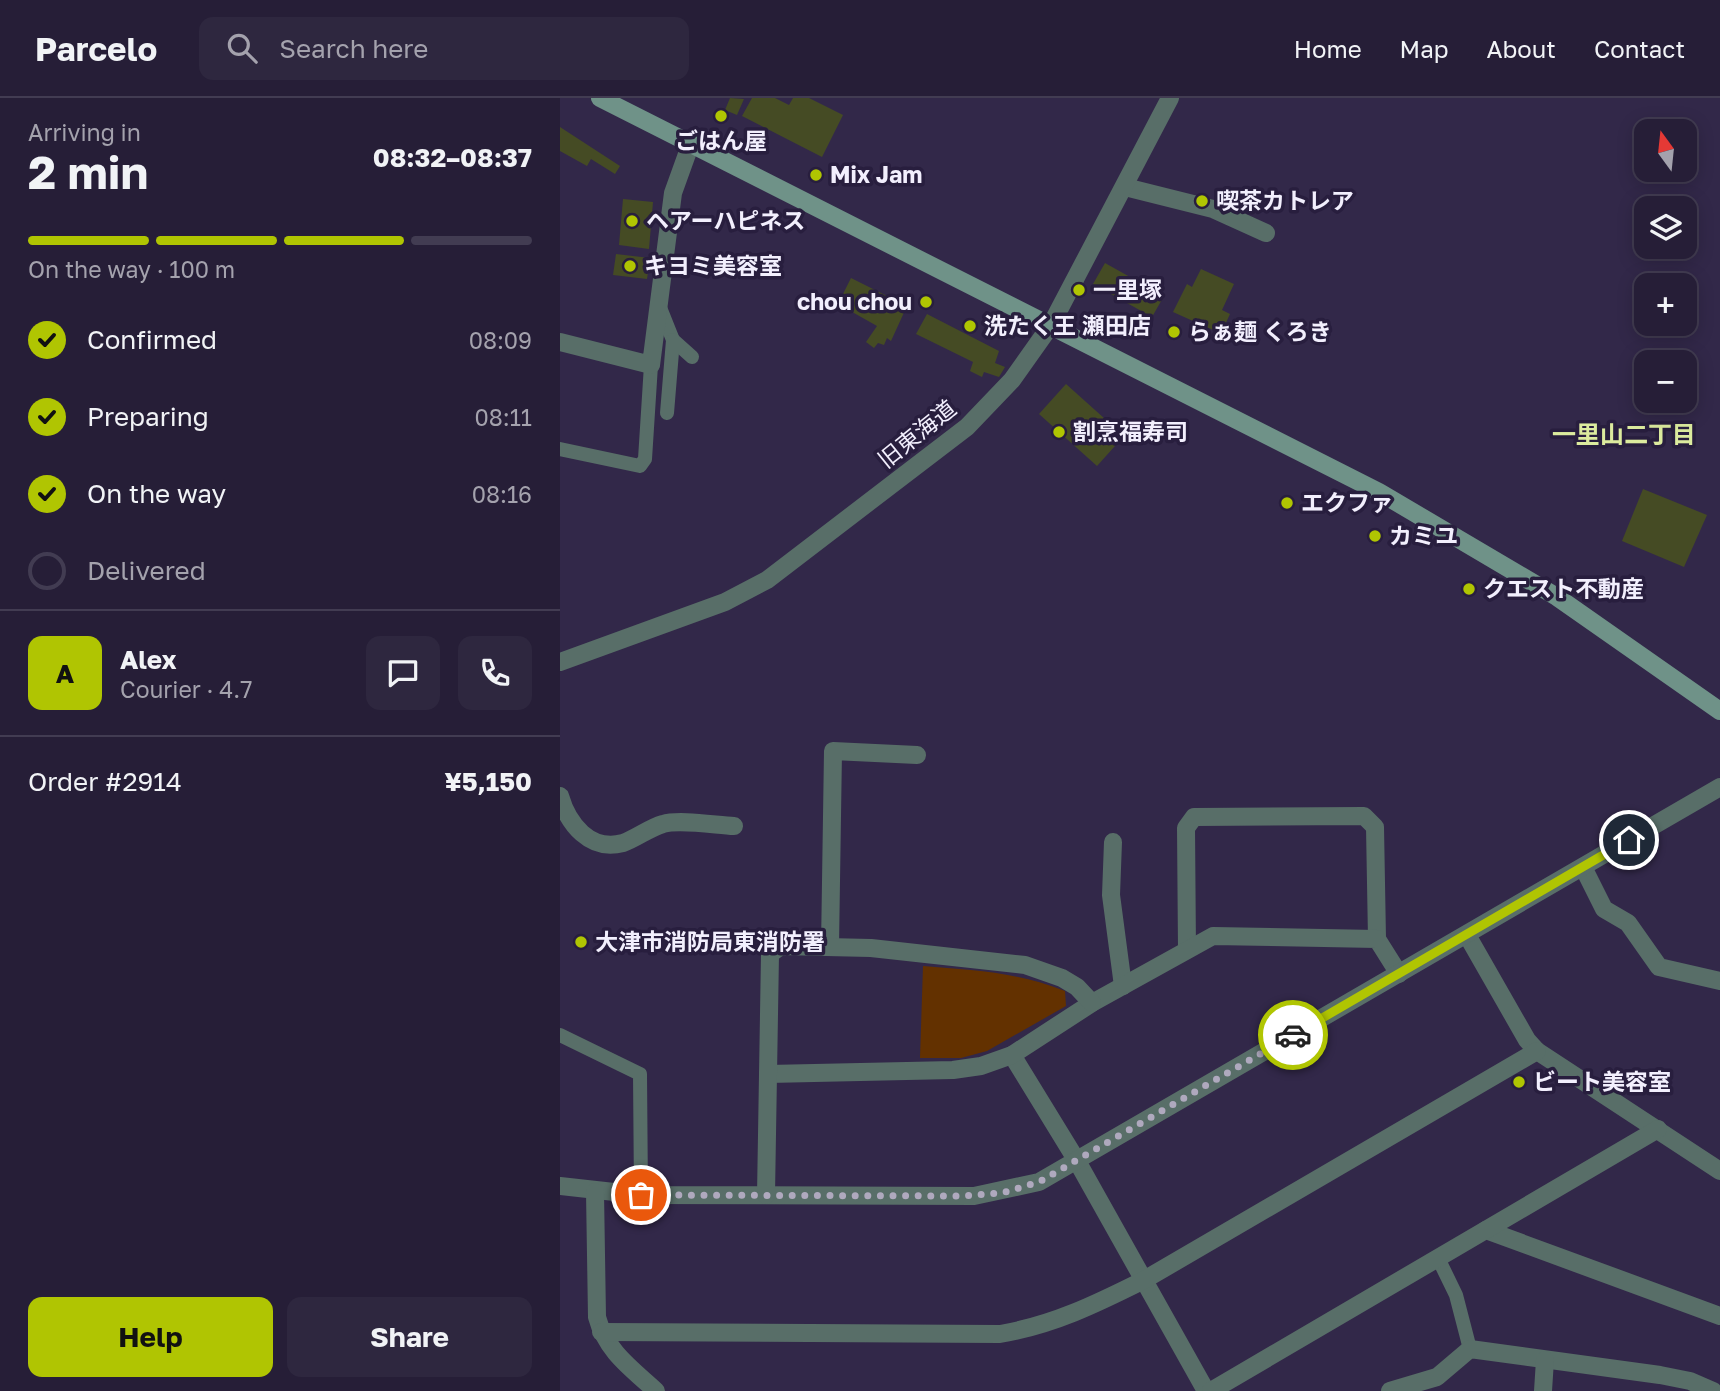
<!DOCTYPE html>
<html lang="en">
<head>
<meta charset="utf-8">
<style>
	body { margin:0; font-family:"Golos Text","Noto Sans JP",sans-serif; background:#2e273f; color:#f1f3f6; height:100vh; display:flex; flex-direction:column; font-size:26px; white-space:nowrap }
	* { box-sizing:border-box; margin:0 }
	p { font-size:23px; color:#a4a2ad }
	.icon { flex:none; width:38px; height:38px; fill:none; stroke:currentColor; stroke-width:2; stroke-linecap:round; stroke-linejoin:round }
	.map { position:relative; flex:1; overflow:hidden }
	.details { display:flex; flex-direction:column; background:#261e37; width:560px }
	.details>* { flex:none }
	.needle { width:46px; rotate:345deg }
	.tools { position:absolute; left:1074px; top:21px; display:grid; gap:14px }
	.tools a { display:grid; place-items:center; width:63px; height:63px; border-radius:14px; background:#261e37; box-shadow:0 4px 18px #0003,0 0 0 2px #423c52; font-size:35px }
	.pin { position:absolute; display:grid; place-items:center; width:60px; height:60px; color:#fff; margin:-30px; border:4px solid #fff; border-radius:50%; box-shadow:0 2px 7px #0007 }
	.courier { position:absolute; display:grid; place-items:center; width:70px; height:70px; margin:-35px; border:5px solid #b0c502; border-radius:50%; background:#fff; color:#222; box-shadow:0 2px 9px #0007 }
	.summary em { font-style:normal; font-weight:700 }
	.summary div { display:flex; flex-direction:column-reverse }
	.summary { display:flex; align-items:center; justify-content:space-between; height:119px; padding:0 28px }
	h1 { font-size:46px; font-weight:700; line-height:52px }
	.bar { display:grid; grid-template-columns:repeat(4,1fr); gap:10px 7px; align-content:center; height:84px; padding:0 28px }
	.bar i { height:9px; border-radius:5px; background:#423c52 }
	.bar .on { background:#b0c502 }
	.bar p { grid-column:span 4 }
	.line { display:flex; align-items:center; gap:18px; padding:0 28px; border-top:2px solid #423c52 }
	.line div { flex:1 }
	.round { display:grid; place-items:center; flex:none; width:74px; height:74px; border-radius:14px; background:#2e273f }
	ol { padding:0 28px; list-style:none }
	li { display:flex; align-items:center; gap:21px; height:77px }
	li p { margin-inline-start:auto }
	li .icon { padding:7px; border-radius:50%; background:#b0c502; color:#111; stroke-width:4 }
	li:last-child { color:#a4a2ad }
	li i { width:38px; height:38px; border:4px solid #423c52; border-radius:50% }
	.cta { display:flex; gap:14px; margin-top:auto; padding:14px 28px }
	.cta a { flex:1; height:80px; border-radius:14px; background:#b0c502; color:#111; font-size:28px; font-weight:700; line-height:80px; text-align:center }
	.cta a+a { background:#2e273f; color:#f1f3f6 }
	header { display:flex; align-items:center; gap:42px; box-sizing:border-box; height:98px; padding:0 35px; background:#261e37; border-bottom:2px solid #423c52 }
	header strong { font-size:33px }
	nav { display:flex; gap:38px; margin-inline-start:auto; font-size:24px }
	.search { width:490px; height:63px; background:#2e273f; display:flex; align-items:center; gap:18px; box-sizing:border-box; padding:0 24px; border-radius:14px; color:#a4a2ad; font-size:26px }
	main { display:flex; flex:1; min-height:0 }
	.map>svg:first-child { display:block }
</style>
</head>
<body>
<header>
<strong>Parcelo</strong>
<div class="search"><svg class="icon" aria-label="search" viewBox="0 0 24 24"><circle cx="10" cy="10" r="6"/><path d="M15 15l6 6"/></svg>Search here</div>
<nav><a>Home</a><a>Map</a><a>About</a><a>Contact</a></nav>
</header>
<main>
<section class="details">
<div class="summary"><div><h1>2 min</h1><p>Arriving in</p></div><em>08:32–08:37</em></div>
<div class="bar"><i class="on"></i><i class="on"></i><i class="on"></i><i></i><p>On the way · 100 m</p></div>
<ol>
<li><svg class="icon" aria-label="check" viewBox="0 0 24 24"><path d="M5 12l5 5 9-10"/></svg>Confirmed<p>08:09</p></li>
<li><svg class="icon" aria-label="check" viewBox="0 0 24 24"><path d="M5 12l5 5 9-10"/></svg>Preparing<p>08:11</p></li>
<li><svg class="icon" aria-label="check" viewBox="0 0 24 24"><path d="M5 12l5 5 9-10"/></svg>On the way<p>08:16</p></li>
<li><i></i>Delivered</li>
</ol>
<div class="line" style="height:126px"><b class="round" style="background:#b0c502;color:#111">A</b><div><b>Alex</b><p>Courier · 4.7</p></div><a class="round"><svg class="icon" aria-label="chat" viewBox="0 0 24 24"><path d="M4 5h16v11H9l-5 4z"/></svg></a><a class="round"><svg class="icon" aria-label="phone" viewBox="0 0 24 24"><path d="M5 4h4l2 5-3 2q2 4 5 5l2-3 5 2v4C11 20 4 13 5 4z"/></svg></a></div>
<div class="line" style="height:91px"><div>Order #2914</div><b>¥5,150</b></div>
<div class="cta"><a>Help</a><a>Share</a></div>
</section>
<div class="map">
<svg width="1160" height="1293" viewBox="0 0 1160 1293">
	<rect width="100%" height="100%" fill="#322849"/>
	<path fill="#633100" d="M363 868C412 872 458 874 505 893L506 908 427 953 401 960H360Z"/>
	<g fill="#454b24">
		<polygon points="170,0 184,1 177,17 165,12"/>
		<polygon points="192,0 215,0 229,7 233,0 249,0 283,17 262,59 182,18"/>
		<polygon points="0,29 60,68 55,76 31,61 27,68 0,53"/>
		<polygon points="63,101 93,104 89,151 59,147"/>
		<polygon points="56,156 90,160 87,181 53,177"/>
		<polygon points="545,165 604,198 592,219 533,186"/>
		<polygon points="641,171 674,186 662,212 670,216 664,229 656,225 653,232 613,214 627,186 632,189"/>
		<polygon points="291,180 347,208 331,243 327,240 324,247 318,245 314,250 306,244 317,228 278,206"/>
		<polygon points="367,216 439,253 435,265 445,269 439,279 424,274 422,279 410,273 413,264 356,236"/>
		<polygon points="506,286 564,338 537,368 479,316"/>
		<polygon points="1083,391 1147,417 1124,469 1062,443"/>
	</g>
	<g fill="none" stroke-linecap="round" stroke-linejoin="round">
		<g stroke="#586e68" stroke-width="14">
			<polyline points="99,207 113,242 107,315"/>
			<polyline points="113,242 132,259"/>
			<polyline points="0,351 80,368 85,361 91,267"/>
			<polyline points="0,937 80,976 81,1097"/>
			<polyline points="878,1160 896,1197 910,1251"/>
		</g>
		<g stroke="#586e68" stroke-width="18">
			<polyline points="565,89 653,111 706,135"/>
			<polyline points="0,244 91,267 113,95 131,45"/>
			<polyline points="0,564 165,504 207,482 407,329 452,282 491,227 610,0"/>
			<path d="M0 698C8 726 30 754 63 745 77 740 89 730 103 726 119 721 155 727 174 728"/>
			<polyline points="553,744 551,797 563,888"/>
			<polyline points="1023,769 1044,811 1068,825 1099,869 1160,883"/>
			<polyline points="907,837 967,942 977,953 1160,1073"/>
			<polyline points="270,849 273,653 357,657"/>
			<polyline points="627,852 626,730 634,719 804,718 815,729 817,841"/>
			<polyline points="452,957 517,1063 646,1293"/>
			<polyline points="208,976 393,972 421,968 452,957 532,905 653,838 817,841 839,876"/>
			<polyline points="0,1088 81,1097 414,1098 479,1084 1160,689"/>
			<path d="M35 1094 37 1219C46 1253 71 1270 96 1293"/>
			<polyline points="206,1097 210,856 221,848 311,850 465,867 502,880 517,889 532,905"/>
			<polyline points="926,1132 1160,1218"/>
			<path d="M41 1234 440 1236C493 1227 536 1206 584 1182L977 953"/>
			<polyline points="651,1293 1098,1031"/>
			<polyline points="830,1293 877,1279 910,1251 1100,1277 1130,1283 1153,1293"/>
			<polyline points="983,1293 985,1262"/>
		</g>
		<polyline stroke="#6f9288" stroke-width="18" points="40,0 819,394 997,499 1160,613"/>
	</g>
	<g fill="none" stroke-linecap="round" stroke-linejoin="round">
		<polyline stroke="#afa9be" stroke-width="7" stroke-dasharray="0 12.6" points="81,1097 400,1098 442,1095 479,1084 733,937"/>
		<polyline stroke="#b0c502" stroke-width="9" points="733,937 1069,742"/>
	</g>
	<g fill="#b0c502" stroke="#281e3e" stroke-width="2.5">
		<circle cx="161" cy="18" r="7"/>
		<circle cx="256" cy="77" r="7"/>
		<circle cx="642" cy="103" r="7"/>
		<circle cx="72" cy="123" r="7"/>
		<circle cx="70" cy="168" r="7"/>
		<circle cx="519" cy="192" r="7"/>
		<circle cx="366" cy="204" r="7"/>
		<circle cx="410" cy="228" r="7"/>
		<circle cx="614" cy="234" r="7"/>
		<circle cx="499" cy="334" r="7"/>
		<circle cx="727" cy="405" r="7"/>
		<circle cx="815" cy="438" r="7"/>
		<circle cx="909" cy="491" r="7"/>
		<circle cx="21" cy="844" r="7"/>
		<circle cx="959" cy="984" r="7"/>
	</g>
	<g text-anchor="middle" stroke-width="7" stroke-linejoin="round" paint-order="stroke">
		<g font-size="23" font-weight="bold" fill="#f2effd" stroke="#281e3e" text-anchor="start">
			<text x="161" y="51" text-anchor="middle">ごはん屋</text>
			<text x="270" y="85">Mix Jam</text>
			<text x="656" y="111">喫茶カトレア</text>
			<text x="86" y="131">ヘアーハピネス</text>
			<text x="84" y="176">キヨミ美容室</text>
			<text x="533" y="200">一里塚</text>
			<text x="352" y="212" text-anchor="end">chou chou</text>
			<text x="424" y="236">洗たく王 瀬田店</text>
			<text x="628" y="242">らぁ麺 くろき</text>
			<text x="513" y="342">割烹福寿司</text>
			<text x="741" y="413">エクファ</text>
			<text x="829" y="446">カミユ</text>
			<text x="923" y="499">クエスト不動産</text>
			<text x="35" y="852">大津市消防局東消防署</text>
			<text x="973" y="992">ビート美容室</text>
		</g>
		<g font-size="23" fill="#f2effd" stroke="#281e3e">
			<text transform="translate(357 336) rotate(-39)" y="8">旧東海道</text>
		</g>
		<g font-size="24" font-weight="bold" fill="#dceb9e" stroke="#281e3e">
			<text x="1064" y="345">一里山二丁目</text>
		</g>
	</g>
</svg>
<div class="tools">
<a><svg class="needle" viewBox="-14 -14 28 28"><path d="M0-13l5 13h-10z" fill="#e53935"/><path d="M0 13l5-13h-10z" fill="#a4a2ad"/></svg></a>
<a><svg class="icon" aria-label="layers" viewBox="0 0 24 24"><path d="M12 4l9 5-9 5-9-5zM3 14l9 5 9-5"/></svg></a>
<a>+</a>
<a>−</a>
</div>
<div class="pin" style="left:81px;top:1097px;background:#ea580c"><svg class="icon" aria-label="bag" viewBox="0 0 24 24"><path d="M5 8h14l-1 12H6zM9 8a3 3 0 0 1 6 0"/></svg></div>
<div class="pin" style="left:1069px;top:742px;background:#1f2937"><svg class="icon" aria-label="home" viewBox="0 0 24 24"><path d="M3 11l9-7 9 7M6 9v11h12V9"/></svg></div>
<div class="courier" style="left:733px;top:937px"><svg class="icon" aria-label="car" viewBox="0 0 24 24"><path d="M5 17H2v-5l4-1 3-4h7l3 4 3 1v5h-3M9 17h6M6 11h13"/><circle cx="7" cy="17" r="2"/><circle cx="17" cy="17" r="2"/></svg></div>
</div>
</main>
</body>
</html>
